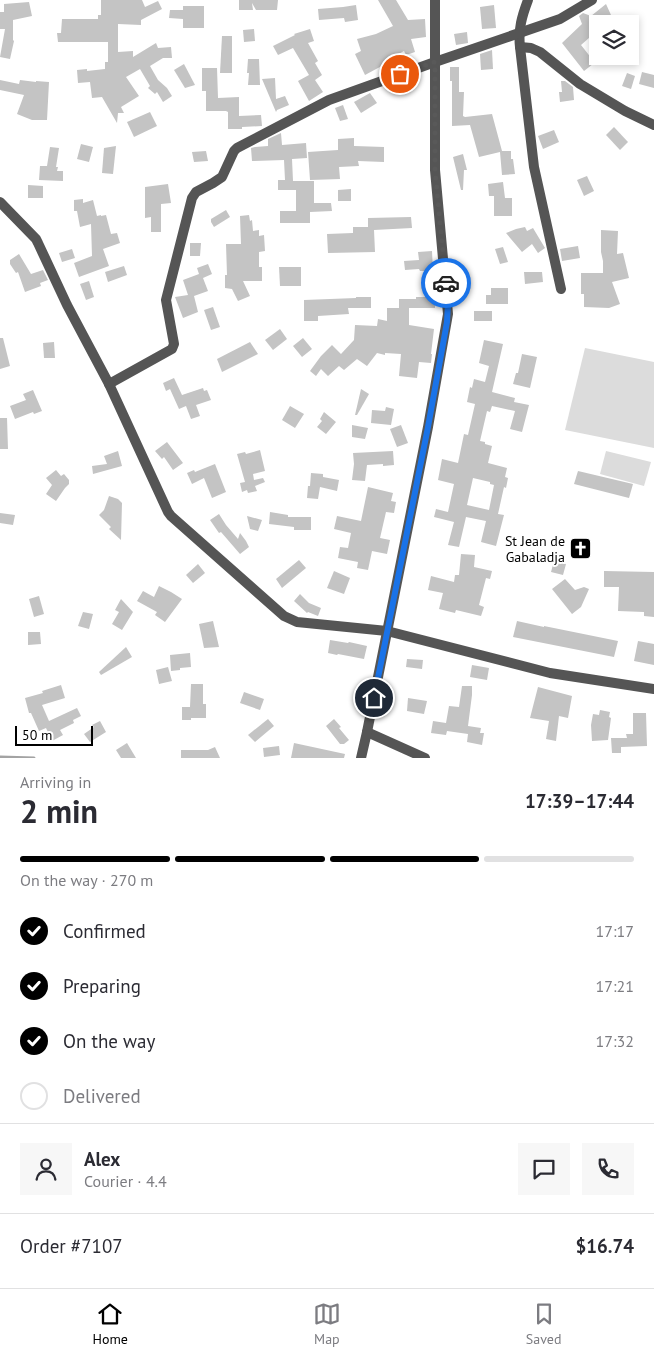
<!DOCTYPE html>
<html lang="en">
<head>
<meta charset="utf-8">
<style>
	body { margin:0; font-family:"PT Sans",sans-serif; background:#f7f7f7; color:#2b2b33; height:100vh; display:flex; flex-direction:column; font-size:19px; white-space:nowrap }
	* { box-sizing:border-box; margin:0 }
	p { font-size:16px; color:#7c7c81 }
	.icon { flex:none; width:28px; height:28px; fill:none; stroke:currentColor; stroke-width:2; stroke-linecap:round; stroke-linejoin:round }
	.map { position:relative; height:758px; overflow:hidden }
	.sheet { display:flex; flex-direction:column; background:#fff; flex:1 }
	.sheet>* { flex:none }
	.fabs { position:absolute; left:589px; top:15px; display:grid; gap:10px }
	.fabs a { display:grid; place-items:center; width:50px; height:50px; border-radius:0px; background:#fff; box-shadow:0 2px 8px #0003; font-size:25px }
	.scale { position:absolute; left:15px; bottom:12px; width:78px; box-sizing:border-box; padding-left:5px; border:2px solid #000; border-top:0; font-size:14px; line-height:18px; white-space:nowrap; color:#000; -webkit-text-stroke:4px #fff; paint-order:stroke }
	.pin { position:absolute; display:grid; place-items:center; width:42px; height:42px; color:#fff; margin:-21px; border:2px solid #fff; border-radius:50%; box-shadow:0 1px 5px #0007 }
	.courier { position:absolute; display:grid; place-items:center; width:50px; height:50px; margin:-25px; border:4px solid #1a73e8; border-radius:50%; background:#fff; color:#222; box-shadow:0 1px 6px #0007 }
	.overview em { font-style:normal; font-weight:600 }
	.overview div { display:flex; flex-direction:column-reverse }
	.overview { display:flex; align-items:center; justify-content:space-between; height:85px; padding:0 20px }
	h1 { font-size:32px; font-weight:600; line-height:38px }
	.bar { display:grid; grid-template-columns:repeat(4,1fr); gap:8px 5px; align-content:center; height:60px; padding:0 20px }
	.bar i { height:6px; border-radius:4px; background:#e1e1e2 }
	.bar .current { background:#000 }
	.bar p { grid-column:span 4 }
	.line { display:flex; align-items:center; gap:12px; padding:0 20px; border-top:1px solid #e1e1e2 }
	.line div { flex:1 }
	.round { display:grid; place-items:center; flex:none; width:52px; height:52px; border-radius:0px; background:#f7f7f7 }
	ol { padding:0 20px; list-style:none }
	li { display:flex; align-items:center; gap:15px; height:55px }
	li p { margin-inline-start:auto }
	li .icon { padding:5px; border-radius:50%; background:#000; color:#fff; stroke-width:4 }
	li:last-child { color:#7c7c81 }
	li i { width:28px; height:28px; border:2px solid #e1e1e2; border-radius:50% }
	.dock { display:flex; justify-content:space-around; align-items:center; height:70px; border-top:1px solid #e1e1e2; background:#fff; font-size:14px; color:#7c7c81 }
	.dock a { display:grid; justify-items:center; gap:2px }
	.dock .current { color:#000 }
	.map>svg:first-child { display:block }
</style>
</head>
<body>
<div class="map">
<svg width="654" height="758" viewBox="0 0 654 758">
	<rect width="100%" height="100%" fill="#fff"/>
	<g fill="#dcdcdc">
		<polygon points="585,348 654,362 654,448 565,430"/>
		<polygon points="606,451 651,462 644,486 600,474"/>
	</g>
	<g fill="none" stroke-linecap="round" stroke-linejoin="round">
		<polyline stroke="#a3a3a3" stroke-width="3" points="0,757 34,758"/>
	</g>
	<g fill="#c4c4c4" fill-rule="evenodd">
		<polygon points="101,0 142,0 145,7 158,1 162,9 141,20 141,25 118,24 118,52 133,51 133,57 156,43 158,48 171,47 172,58 163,58 150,66 158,80 167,88 172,96 163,102 157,92 155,94 148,88 150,86 140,69 126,77 139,96 121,107 124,113 118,113 117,123 102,97 92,98 90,82 78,83 77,70 87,69 87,71 105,69 105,62 108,62 108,42 58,42 57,33 61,33 62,19 98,19 98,15 101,15"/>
		<polygon points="239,0 278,0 277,10 256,10 252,3 253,10 239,10"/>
		<polygon points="378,0 396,0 408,20 425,19 426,37 411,39 415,52 406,55 404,51 391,58 391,61 365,75 355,54 361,51 357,39 376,34 393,26"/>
		<polygon points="29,2 32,16 13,20 13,40 14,41 10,59 0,57 5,29 0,29 0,12 4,12 4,4"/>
		<polygon points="606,4 611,15 604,18 609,24 598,24 598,30 581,45 592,59 598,60 595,62 596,64 593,64 584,71 562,43 582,24 579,16 583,13 591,16"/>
		<polygon points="356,5 358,20 345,22 344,18 319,20 318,9 343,7"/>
		<polygon points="494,5 496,28 482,29 480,7"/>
		<polygon points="183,6 204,6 204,28 183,28 183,19 169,18 170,10 183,10"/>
		<polygon points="254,29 255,41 244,42 243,30"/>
		<polygon points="310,29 314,41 308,43 318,61 315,63 322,75 315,80 323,92 309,101 298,81 309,75 293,48 278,55 273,46 295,35 294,34"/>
		<polygon points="467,32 468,43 456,45 454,34"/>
		<polygon points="222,36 232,36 232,73 220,73"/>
		<polygon points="492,50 493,69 481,70 480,54"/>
		<polygon points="248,59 259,59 260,85 248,85 249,73 247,73"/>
		<polygon points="184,64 195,85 185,88 174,70"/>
		<polygon points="450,67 459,67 459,92 464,92 463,116 465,117 492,114 502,151 511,151 511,159 513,159 515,174 502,175 500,152 479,157 470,125 452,126 452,81 450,81"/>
		<polygon points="202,68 217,68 218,98 239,97 239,116 261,115 262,126 242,127 242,129 228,129 228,112 226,111 206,111 206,91 202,91"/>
		<polygon points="642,72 654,75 654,88 639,84"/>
		<polygon points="627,73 635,76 631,89 622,86"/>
		<polygon points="275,78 276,99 285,96 289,105 277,110 276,112 262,79"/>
		<polygon points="0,80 19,84 20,80 36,82 36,81 49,82 47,120 32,120 17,114 24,95 0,90"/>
		<polygon points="561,81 565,81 573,87 574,100 560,102 559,92 562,92"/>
		<polygon points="370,93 377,103 361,113 354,102"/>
		<polygon points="343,105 348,119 340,121 335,108"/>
		<polygon points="150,112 157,126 134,137 127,122"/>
		<polygon points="614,127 628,142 620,150 606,135"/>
		<polygon points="554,130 559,142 543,149 538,136"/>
		<polygon points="281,133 282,145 306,143 307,158 292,159 293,181 314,181 314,203 331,203 332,211 310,212 310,223 280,223 280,211 296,211 296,190 278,190 278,180 285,180 284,160 252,161 251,148 255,147 268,146 268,139"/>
		<polygon points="354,138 354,146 384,147 384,162 358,161 359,166 339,167 340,179 310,180 308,152 338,150 338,139"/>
		<polygon points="81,144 93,147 89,162 77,159"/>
		<polygon points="116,146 113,174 102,173 104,148"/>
		<polygon points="50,147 59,148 56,167 58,167 57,171 63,171 63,181 39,180 40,166 47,166"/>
		<polygon points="206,151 208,161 194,162 192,152"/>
		<polygon points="463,154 467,170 464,170 463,190 461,190 453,157"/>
		<polygon points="587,176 594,191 584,196 577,180"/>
		<polygon points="503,182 505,198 512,198 512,216 494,216 494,196 489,196 488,184"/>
		<polygon points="168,184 171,203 161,204 161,232 151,232 151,217 145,218 145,187"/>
		<polygon points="28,185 43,186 43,198 28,198"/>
		<polygon points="351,189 351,201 338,201 338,190"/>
		<polygon points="83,199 83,203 93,200 97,216 101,215 101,216 106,215 111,234 117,233 120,243 103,249 109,266 79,277 74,263 92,256 91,224 80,227 77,211 74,211 74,200"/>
		<polygon points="226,210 230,217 214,227 211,222 211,219"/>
		<polygon points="249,215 250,221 252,220 253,231 259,230 259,236 264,235 265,251 259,252 259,267 262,267 262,281 243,281 250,296 238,301 232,289 225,288 225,275 227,275 226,244 241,244 240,216"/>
		<polygon points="411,217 412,228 374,230 375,252 328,253 327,234 353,233 353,227 368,227 368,218"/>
		<polygon points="525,227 527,231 533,228 545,248 538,253 532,244 522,252 506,233 516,229"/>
		<polygon points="601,230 618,231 617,254 623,253 629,278 612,282 620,304 609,308 584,307 584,294 581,294 581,273 603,273 603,261 601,252"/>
		<polygon points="190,243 201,243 200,256 190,256"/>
		<polygon points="578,246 580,258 562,261 560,249"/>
		<polygon points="503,247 508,262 500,264 495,249"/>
		<polygon points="72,249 75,258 62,262 59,253"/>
		<polygon points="432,251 433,271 420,271 419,269 405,270 404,261 419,260 418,252"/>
		<polygon points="19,254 31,274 43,270 48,280 40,283 41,286 25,292 18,272 16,273 10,264 10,260"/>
		<polygon points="208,264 212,274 203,278 208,291 194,296 198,312 183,318 175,297 188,295 183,280 199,274 197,268"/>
		<polygon points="124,266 127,275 108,282 105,272"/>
		<polygon points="279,267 301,267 301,286 280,286"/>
		<polygon points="524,272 542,272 543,282 525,284"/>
		<polygon points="89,281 94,297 86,300 80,284"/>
		<polygon points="491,288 508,288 508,304 486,304 486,295 491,295"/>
		<polygon points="356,297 371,297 371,308 348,308 349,314 318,316 318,321 304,321 304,300 356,298"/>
		<polygon points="416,297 435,297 435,308 409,308 409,325 434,329 431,354 432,354 431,363 419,362 417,378 399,376 401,354 385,353 385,355 377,353 367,366 357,359 344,370 339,366 328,376 321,369 316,376 310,371 321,356 332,345 341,354 354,340 355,325 377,326 378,319 387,321 387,308 399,308 399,299 416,299"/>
		<polygon points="213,307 220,327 211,330 204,310"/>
		<rect x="474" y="311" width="18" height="10"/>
		<polygon points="280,329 287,339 273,350 265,340"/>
		<polygon points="0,338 3,338 10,366 0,369"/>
		<polygon points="303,338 312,349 302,357 293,346"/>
		<path d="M484 340 503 344 492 392 515 398 514 402 529 405 522 432 510 429 515 411 492 406 490 412 487 411 480 441 485 442V444L492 446 488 463 507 468 505 477 508 478 506 488 504 487 498 514 504 515 496 546 481 542 486 521 466 517 459 547 448 545 454 522 434 517 436 509 448 512 454 484 438 480 442 459 458 463 464 434 468 435 475 404 467 402 470 387 472 388 474 379 485 382 489 366 479 363ZM473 478 490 482V484L494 485 489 510 467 505Z"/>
		<polygon points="54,342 55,358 44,358 43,343"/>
		<polygon points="250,342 258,354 222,372 217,359"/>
		<polygon points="522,354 537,357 530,388 513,384 516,373 518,373"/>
		<polygon points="174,378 182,395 203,388 204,391 207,390 211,400 196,405 200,416 191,419 186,406 179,409 170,389 166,391 163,383"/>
		<polygon points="361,389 369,394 357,415 355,415"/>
		<polygon points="33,390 42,411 34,414 33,412 15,419 10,406 26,400 23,394"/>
		<polygon points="290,406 304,414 295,428 282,420"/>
		<polygon points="386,407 394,409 391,425 371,423 372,410 385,411"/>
		<polygon points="324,412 336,422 326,434 317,427 322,421 320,419"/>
		<polygon points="0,418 7,418 8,449 0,449"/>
		<polygon points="352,425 368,428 365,439 352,437"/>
		<polygon points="401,425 408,443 397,447 390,429"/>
		<polygon points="167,442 183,463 173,470 164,457 162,459 155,451"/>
		<polygon points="260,450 265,471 253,474 254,480 263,478 265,482 255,486 257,491 248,493 247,490 242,492 240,483 245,482 237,454 245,452 246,454"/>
		<polygon points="118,451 122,466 93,474 92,466 107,464 104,456"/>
		<polygon points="393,451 394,465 383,466 383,464 367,465 365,481 352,480 354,464 353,453"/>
		<polygon points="215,464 226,492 212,498 204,478 192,484 187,473 194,470 195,472"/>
		<polygon points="56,470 61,476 64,474 69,480 69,484 65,488 56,501 46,494 52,485 46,478"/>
		<polygon points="578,471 633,484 629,498 574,484"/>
		<polygon points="311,473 323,474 323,477 339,480 337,491 320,487 318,499 307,498 308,486 310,486"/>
		<polygon points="368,487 393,493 391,501 396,502 394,513 386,512 380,538 390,540 387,554 372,551 368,570 357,568 358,562 338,558 340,547 348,548 351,533 334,529 337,516 361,521"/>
		<polygon points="109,496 118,499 122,503 121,540 109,529 111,527 99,515 104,510"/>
		<polygon points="270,512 288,515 288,517 311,517 311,530 294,530 294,527 269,524"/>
		<polygon points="0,513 15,515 13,525 0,523"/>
		<polygon points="219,514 226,525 238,539 240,533 246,541 249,547 240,554 221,532 219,533 210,520"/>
		<polygon points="247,516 262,520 258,531 250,529"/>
		<polygon points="461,554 475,555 474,567 492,571 490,579 486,578 479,605 484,607 481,616 456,610 455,613 439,609 443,593 428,590 431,576 454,582 455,575 459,575"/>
		<polygon points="299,560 306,568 282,588 276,579"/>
		<polygon points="554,561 566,564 563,575 551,572"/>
		<polygon points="198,564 205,573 193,583 186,575"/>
		<polygon points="334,571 350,578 344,594 327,588"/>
		<polygon points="604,571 654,572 654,617 644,616 644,612 618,611 619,587 604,587"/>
		<polygon points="565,579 575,590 584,587 589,589 581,607 572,614 552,589"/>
		<polygon points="159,586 171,592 182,599 165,622 155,615 157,612 137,601 143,591 154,597"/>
		<polygon points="300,594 309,603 321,608 318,616 308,612 307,613 294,601"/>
		<polygon points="39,596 44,614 34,617 29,599"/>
		<polygon points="121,599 133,612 122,630 112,624 119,612 115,610"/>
		<polygon points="83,612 93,614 89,629 78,626"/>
		<polygon points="213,621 219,647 204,648 199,624"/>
		<polygon points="517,621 544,627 544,626 618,641 614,657 513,637"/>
		<polygon points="28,632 40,632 41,644 28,645"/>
		<polygon points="330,640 348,643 349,642 367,646 364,659 338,654 337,655 328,653"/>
		<polygon points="638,641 654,644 654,665 634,661"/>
		<polygon points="126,647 132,657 101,675 99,672"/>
		<polygon points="190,653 191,667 180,668 180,670 171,671 170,655"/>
		<polygon points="407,659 423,660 422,669 406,667"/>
		<polygon points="472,665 489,668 487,680 470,677"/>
		<polygon points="168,667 172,681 159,684 156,670"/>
		<polygon points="191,684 203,684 203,704 206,704 206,718 191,718 191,720 182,720 182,707 190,707"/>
		<polygon points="61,685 65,698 42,705 49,721 77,708 81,716 73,720 74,723 60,730 63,735 52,741 46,728 39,731 31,713 29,713 25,698 43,693 42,691"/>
		<polygon points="462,686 472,686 472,695 468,726 481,728 480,733 484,733 482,745 467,742 468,734 447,731 446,735 431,733 433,721 446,723 449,706 459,707"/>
		<polygon points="538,687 572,696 568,718 559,716 556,741 546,739 549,721 530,718"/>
		<polygon points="244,692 264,699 260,710 240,703"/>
		<polygon points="408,698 427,701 424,714 407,711"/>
		<polygon points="600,710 610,712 609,717 611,718 608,740 592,741 591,725 593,714 599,715"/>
		<polygon points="633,713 646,713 647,746 621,747 621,753 612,753 611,738 627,738 626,734 633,734"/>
		<polygon points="268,719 274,726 255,742 248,735"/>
		<polygon points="334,719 341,727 339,728 349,740 344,744 340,744 326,726"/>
		<polygon points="100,721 106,732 90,742 84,734 94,727 92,725"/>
		<polygon points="127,743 136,758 121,758 116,750"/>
		<polygon points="294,743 345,754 344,758 291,758"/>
		<polygon points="279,746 280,755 264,757 263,748"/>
		<polygon points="215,747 220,758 181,758 181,750 208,750"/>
	</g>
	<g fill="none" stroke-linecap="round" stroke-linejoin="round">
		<g stroke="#555" stroke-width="10">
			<path d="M528 0C522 16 518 29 520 47L534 167 561 289"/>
			<polyline points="520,47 531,48 540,52 580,84 625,111 654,125"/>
			<polyline points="0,202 36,239 38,243 67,305 109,384 168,512 171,516 284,616 297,622 387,631 550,673 654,689"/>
			<polyline points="109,384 172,349 174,344 166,300 192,198 196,192 213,183 222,177 234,151 237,148 329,100 435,62 560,19 592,0"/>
			<polyline points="367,732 425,758"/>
			<polyline points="361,758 367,732 428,427 448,314 435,170 435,0"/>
		</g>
	</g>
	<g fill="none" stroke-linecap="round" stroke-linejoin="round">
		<polyline stroke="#595959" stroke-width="5" stroke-dasharray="0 9" points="400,74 435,62 435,170 446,283"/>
		<polyline stroke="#1a73e8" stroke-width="6" points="374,698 428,427 447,322 448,304 446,283"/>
	</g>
	<defs>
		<symbol id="church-square" viewBox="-11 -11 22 22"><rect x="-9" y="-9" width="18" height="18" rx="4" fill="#000" stroke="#fff"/><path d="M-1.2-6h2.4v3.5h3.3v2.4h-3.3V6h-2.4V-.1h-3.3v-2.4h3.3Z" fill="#fff"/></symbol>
	</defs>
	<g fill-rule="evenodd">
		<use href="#church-square" x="568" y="536" width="25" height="25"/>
	</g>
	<g text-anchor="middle" stroke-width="4" stroke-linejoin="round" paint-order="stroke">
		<g font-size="14" fill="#000" stroke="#fff" text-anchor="end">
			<text x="565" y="546">St Jean de<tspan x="565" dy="16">Gabaladja</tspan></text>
		</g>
	</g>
</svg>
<div class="fabs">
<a><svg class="icon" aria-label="layers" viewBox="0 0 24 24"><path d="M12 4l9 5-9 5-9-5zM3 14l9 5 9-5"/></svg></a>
</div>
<div class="scale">50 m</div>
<div class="pin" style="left:400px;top:74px;background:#ea580c"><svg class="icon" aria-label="bag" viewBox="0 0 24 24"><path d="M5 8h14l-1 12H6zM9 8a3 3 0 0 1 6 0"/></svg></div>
<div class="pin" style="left:374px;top:698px;background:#1f2937"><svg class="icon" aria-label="home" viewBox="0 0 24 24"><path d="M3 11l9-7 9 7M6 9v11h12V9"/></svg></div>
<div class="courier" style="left:446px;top:283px"><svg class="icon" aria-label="car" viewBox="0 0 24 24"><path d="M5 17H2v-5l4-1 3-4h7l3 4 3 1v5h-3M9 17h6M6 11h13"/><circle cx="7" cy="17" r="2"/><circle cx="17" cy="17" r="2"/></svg></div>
</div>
<section class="sheet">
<div class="overview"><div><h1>2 min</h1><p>Arriving in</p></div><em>17:39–17:44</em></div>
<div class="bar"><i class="current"></i><i class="current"></i><i class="current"></i><i></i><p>On the way · 270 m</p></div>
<ol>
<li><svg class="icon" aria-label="check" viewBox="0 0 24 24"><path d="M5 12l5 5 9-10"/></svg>Confirmed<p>17:17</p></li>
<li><svg class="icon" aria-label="check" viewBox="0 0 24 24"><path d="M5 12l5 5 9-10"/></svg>Preparing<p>17:21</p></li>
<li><svg class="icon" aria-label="check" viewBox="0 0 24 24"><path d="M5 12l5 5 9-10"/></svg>On the way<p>17:32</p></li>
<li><i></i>Delivered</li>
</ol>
<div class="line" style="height:90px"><a class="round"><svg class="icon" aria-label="person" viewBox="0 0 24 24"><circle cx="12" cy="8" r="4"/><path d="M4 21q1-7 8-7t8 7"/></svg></a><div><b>Alex</b><p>Courier · 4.4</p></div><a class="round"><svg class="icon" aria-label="chat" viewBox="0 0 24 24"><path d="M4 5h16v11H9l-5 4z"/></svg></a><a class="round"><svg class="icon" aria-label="phone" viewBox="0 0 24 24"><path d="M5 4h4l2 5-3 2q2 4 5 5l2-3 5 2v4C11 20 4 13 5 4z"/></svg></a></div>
<div class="line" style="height:65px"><div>Order #7107</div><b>$16.74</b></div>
</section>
<nav class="dock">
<a class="current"><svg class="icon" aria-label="home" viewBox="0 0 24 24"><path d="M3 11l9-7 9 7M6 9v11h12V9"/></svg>Home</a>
<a><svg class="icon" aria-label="map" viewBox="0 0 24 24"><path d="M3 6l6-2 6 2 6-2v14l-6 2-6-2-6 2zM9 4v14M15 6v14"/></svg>Map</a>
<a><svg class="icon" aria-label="saved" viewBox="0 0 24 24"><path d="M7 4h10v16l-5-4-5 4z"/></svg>Saved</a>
</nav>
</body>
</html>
